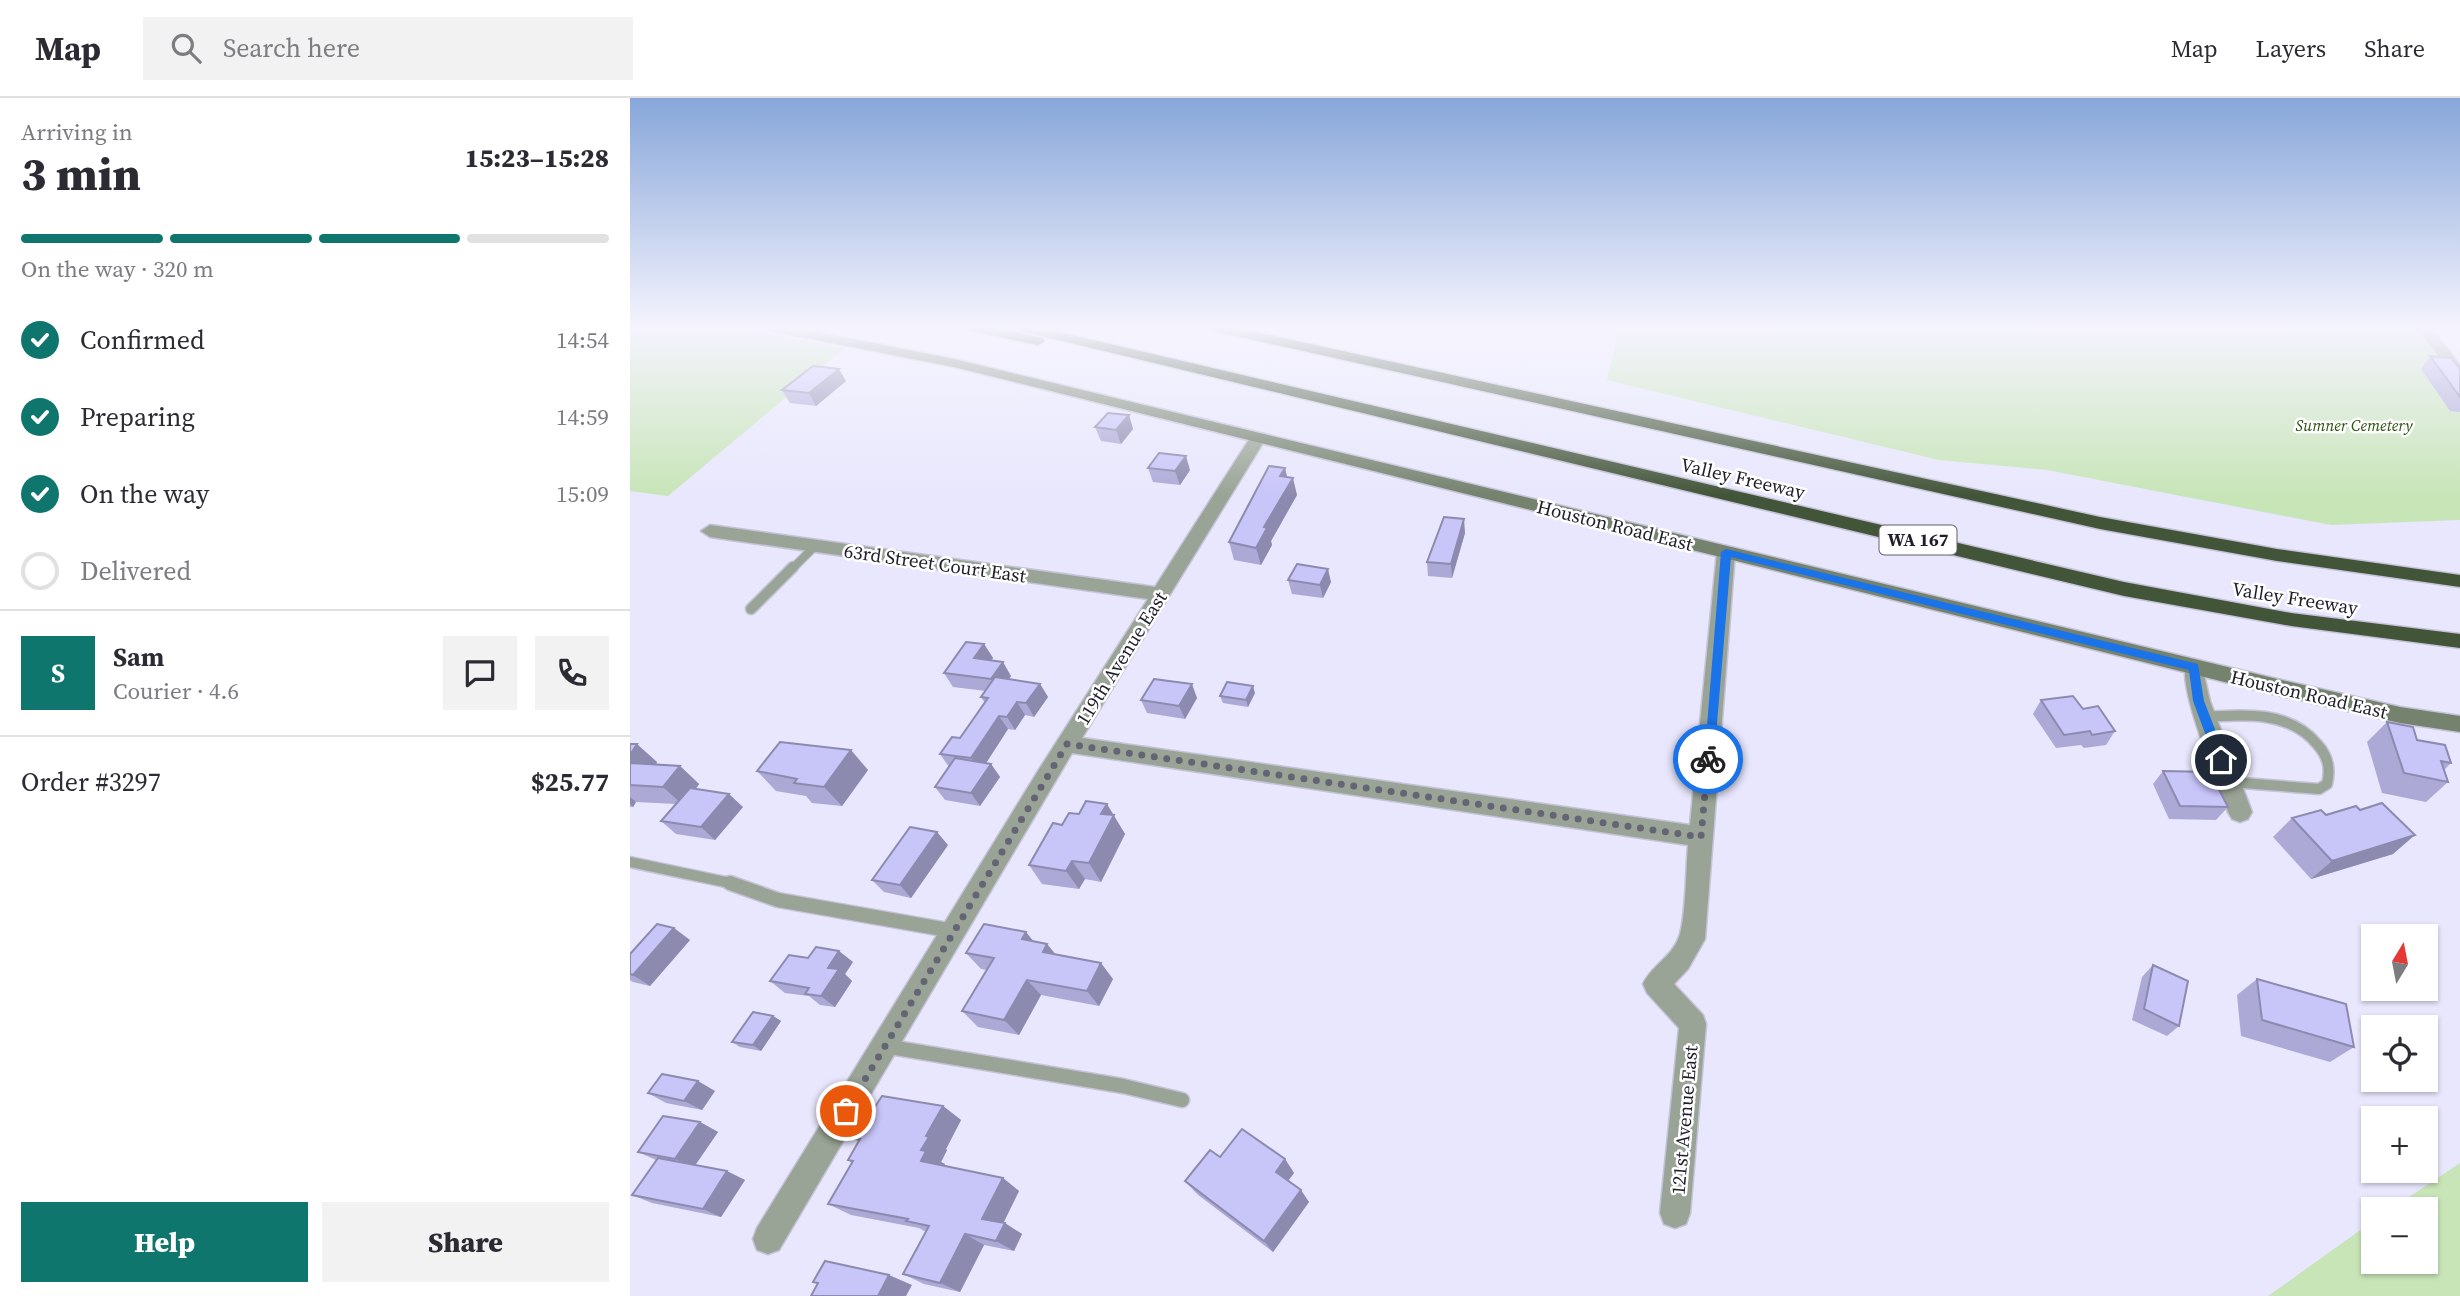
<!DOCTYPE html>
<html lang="en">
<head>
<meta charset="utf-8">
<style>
	body { margin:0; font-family:"Source Serif 4",serif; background:#f2f2f3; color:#2b2b33; height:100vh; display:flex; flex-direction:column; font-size:26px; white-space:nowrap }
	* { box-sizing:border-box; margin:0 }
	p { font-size:23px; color:#7c7c81 }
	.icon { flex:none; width:38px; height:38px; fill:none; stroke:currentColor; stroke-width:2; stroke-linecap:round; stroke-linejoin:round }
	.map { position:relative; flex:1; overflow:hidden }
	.details { display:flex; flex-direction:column; background:#fff; width:630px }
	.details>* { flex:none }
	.needle { width:46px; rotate:10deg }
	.controls { position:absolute; left:1731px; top:826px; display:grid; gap:14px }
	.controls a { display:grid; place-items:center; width:77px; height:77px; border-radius:0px; background:#fff; box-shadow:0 2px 5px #0004; font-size:35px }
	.pin { position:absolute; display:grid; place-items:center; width:60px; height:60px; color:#fff; margin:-30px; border:4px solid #fff; border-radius:50%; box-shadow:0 2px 7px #0007 }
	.courier { position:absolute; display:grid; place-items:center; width:70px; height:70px; margin:-35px; border:5px solid #1a73e8; border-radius:50%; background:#fff; color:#222; box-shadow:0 2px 9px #0007 }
	.summary em { font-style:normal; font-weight:800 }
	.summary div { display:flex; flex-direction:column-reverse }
	.summary { display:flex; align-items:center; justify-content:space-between; height:119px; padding:0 21px }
	h1 { font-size:46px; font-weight:800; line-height:52px }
	.bar { display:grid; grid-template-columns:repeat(4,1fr); gap:10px 7px; align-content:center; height:84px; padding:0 21px }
	.bar i { height:9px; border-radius:5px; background:#e1e1e2 }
	.bar .selected { background:#0f766e }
	.bar p { grid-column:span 4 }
	.line { display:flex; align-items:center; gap:18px; padding:0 21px; border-top:2px solid #e1e1e2 }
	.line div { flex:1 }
	.round { display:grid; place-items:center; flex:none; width:74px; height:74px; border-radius:0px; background:#f2f2f3 }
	ol { padding:0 21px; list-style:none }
	li { display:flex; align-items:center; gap:21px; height:77px }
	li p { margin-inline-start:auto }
	li .icon { padding:7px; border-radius:50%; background:#0f766e; color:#fff; stroke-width:4 }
	li:last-child { color:#7c7c81 }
	li i { width:38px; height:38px; border:4px solid #e1e1e2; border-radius:50% }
	.cta { display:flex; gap:14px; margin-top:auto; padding:14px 21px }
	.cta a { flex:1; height:80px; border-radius:0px; background:#0f766e; color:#fff; font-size:28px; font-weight:800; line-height:80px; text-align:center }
	.cta a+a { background:#f2f2f3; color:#2b2b33 }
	header { display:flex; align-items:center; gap:42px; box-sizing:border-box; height:98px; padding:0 35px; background:#fff; border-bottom:2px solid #e1e1e2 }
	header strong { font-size:33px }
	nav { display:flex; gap:38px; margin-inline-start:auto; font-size:24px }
	.search { width:490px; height:63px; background:#f2f2f3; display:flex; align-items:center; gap:18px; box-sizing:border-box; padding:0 24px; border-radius:0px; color:#7c7c81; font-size:26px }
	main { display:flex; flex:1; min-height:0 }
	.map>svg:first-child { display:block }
</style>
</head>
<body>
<header>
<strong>Map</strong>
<div class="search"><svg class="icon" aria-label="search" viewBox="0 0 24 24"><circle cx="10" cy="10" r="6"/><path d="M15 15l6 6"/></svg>Search here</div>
<nav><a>Map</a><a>Layers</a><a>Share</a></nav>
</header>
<main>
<section class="details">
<div class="summary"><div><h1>3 min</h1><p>Arriving in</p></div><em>15:23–15:28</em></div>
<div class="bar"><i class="selected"></i><i class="selected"></i><i class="selected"></i><i></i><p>On the way · 320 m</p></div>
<ol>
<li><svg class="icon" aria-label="check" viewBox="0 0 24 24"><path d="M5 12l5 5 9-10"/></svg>Confirmed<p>14:54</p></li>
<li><svg class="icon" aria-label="check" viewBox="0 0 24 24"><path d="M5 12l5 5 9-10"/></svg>Preparing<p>14:59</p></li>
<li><svg class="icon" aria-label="check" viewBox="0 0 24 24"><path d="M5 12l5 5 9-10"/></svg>On the way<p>15:09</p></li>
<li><i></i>Delivered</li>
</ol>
<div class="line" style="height:126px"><b class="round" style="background:#0f766e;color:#fff">S</b><div><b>Sam</b><p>Courier · 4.6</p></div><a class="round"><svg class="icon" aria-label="chat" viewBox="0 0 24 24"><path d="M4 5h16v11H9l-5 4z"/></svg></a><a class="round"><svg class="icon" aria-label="phone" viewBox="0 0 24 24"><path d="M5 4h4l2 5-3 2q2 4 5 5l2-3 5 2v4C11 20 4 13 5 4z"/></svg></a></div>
<div class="line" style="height:91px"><div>Order #3297</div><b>$25.77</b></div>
<div class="cta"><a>Help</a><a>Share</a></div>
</section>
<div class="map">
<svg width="1830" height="1198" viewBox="0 0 1830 1198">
	<rect width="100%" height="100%" fill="#e8e7fd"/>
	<g fill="#c8e5b8">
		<polygon points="0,229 100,229 215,250 38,398 0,393"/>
		<polygon points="989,229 1791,229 1830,284 1830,422 1701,427 1417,372 1309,362 977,282"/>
		<polygon points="1830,1065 1830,1198 1638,1198 1743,1123 1743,1164 1796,1164 1796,1111 1761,1111"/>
	</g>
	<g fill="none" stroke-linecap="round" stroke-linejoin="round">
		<defs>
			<polyline id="lane-far2" points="162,471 185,448"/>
			<g id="lane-far1">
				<polyline points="121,511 163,469"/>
				<path d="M1575 619C1614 616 1660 613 1687 646 1698 658 1701 670 1697 686L1689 691 1599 684"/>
				<polyline points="0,764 105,786"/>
			</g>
			<g id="lane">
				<polyline points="100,785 148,802 324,833"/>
				<polyline points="254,948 493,988 552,1002"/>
			</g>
			<g id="street">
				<polygon points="1787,229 1801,229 1830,267 1830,282 1825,280"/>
				<path d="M628 335 636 340 452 640 1060 727 1087 454 1096 448 1105 454 1075 841 1058 871 1044 886 1073 917 1076 926 1060 1115 1056 1126 1045 1130 1034 1126 1030 1115 1049 930 1017 895 1013 886C1021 868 1042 859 1049 839 1056 821 1056 769 1058 747L442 655 149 1152 138 1156 127 1152 123 1141 127 1130 408 673 518 501 80 439 71 433 80 427 525 489 620 340Z"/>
				<path d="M1564 561 1571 564 1580 603 1622 714 1618 721 1610 724 1602 721 1598 714C1589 688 1545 584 1557 564Z"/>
			</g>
			<polygon id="secondary" points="134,229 162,229 324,261 1643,580 1770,609 1830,618 1830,634 1770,625 1643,596 324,269 141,233"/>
			<g id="highway">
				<polygon points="335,229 361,229 413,240 415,243 408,247 337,232"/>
				<polygon points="384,229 408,229 1494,484 1661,515 1830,536 1830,550 1661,528 1494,498 391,233"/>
				<polygon points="577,229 603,229 1470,419 1647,451 1830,477 1830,489 1647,463 1470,431 584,233"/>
			</g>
		</defs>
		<use href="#lane-far2" stroke="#c4c3d7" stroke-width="10"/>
		<use href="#lane-far1" stroke="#c4c3d7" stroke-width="13"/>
		<use href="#lane" stroke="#c4c3d7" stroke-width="17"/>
		<use href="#street" stroke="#c4c3d7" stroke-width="3"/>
		<use href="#secondary" stroke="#c4c3d7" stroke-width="3"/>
		<use href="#highway" stroke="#c4c3d7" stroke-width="3"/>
		<use href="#lane-far2" stroke="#9aa496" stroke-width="8"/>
		<use href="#lane-far1" stroke="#9aa496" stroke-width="10"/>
		<use href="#lane" stroke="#9aa496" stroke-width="14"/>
		<use href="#street" fill="#9aa496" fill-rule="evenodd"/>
		<use href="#secondary" fill="#75826e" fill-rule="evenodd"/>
		<use href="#highway" fill="#435539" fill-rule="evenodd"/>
	</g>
	<g fill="#aca9d6">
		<polygon points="1800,258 1830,271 1830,314 1820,313 1791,271"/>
		<polygon points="216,283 186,308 160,305 152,292"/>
		<polygon points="499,317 503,331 491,346 471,343 465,329"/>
		<polygon points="518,370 560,372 550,387 523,384"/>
		<polygon points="655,370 657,379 667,397 641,443 642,447 631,467 604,462 599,444"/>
		<polygon points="835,435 822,480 798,478 797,464"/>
		<polygon points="658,482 701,484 693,500 662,496"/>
		<polygon points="354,546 363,560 361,563 381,578 379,581 410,586 418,599 404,619 395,617 385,632 378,631 356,665 361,666 370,679 350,708 315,702 305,689 319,669 310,656 330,640 355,605 351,599 356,593 323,589 314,575"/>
		<polygon points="625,595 618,609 593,605 590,598"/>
		<polygon points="567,600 555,621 517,615 511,602"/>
		<polygon points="1411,602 1453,611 1485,633 1476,647 1454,650 1451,647 1426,650 1403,616"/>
		<polygon points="1757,624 1787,642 1821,665 1814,672 1818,684 1796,704 1752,695 1737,644"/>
		<polygon points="0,646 27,664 26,667 50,668 69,686 66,691 113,709 85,742 46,736 31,723 46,706 6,704 3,709 0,709"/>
		<polygon points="238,672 212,708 182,705 176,698 146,693 127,673"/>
		<polygon points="1533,673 1598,709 1586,722 1539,721 1523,686"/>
		<polygon points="1730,712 1763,756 1681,781 1643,739 1662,720"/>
		<polygon points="449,716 483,717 495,736 471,784 455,781 449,791 412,786 399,767 432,727"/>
		<polygon points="318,747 281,800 254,794 242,782"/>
		<polygon points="60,842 20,888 3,884 0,882 0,856"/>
		<polygon points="404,843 417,846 426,857 483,881 469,908 411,897 389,937 348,929 332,913 357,872 351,871 336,855"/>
		<polygon points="178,860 223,864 215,876 222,883 205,909 190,907 179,898 155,895 140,883"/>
		<polygon points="1523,867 1549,928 1537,938 1502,922 1512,879"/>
		<polygon points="1627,881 1724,949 1700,964 1611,938 1607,897"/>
		<polygon points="143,918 151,923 131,953 110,949 102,944"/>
		<polygon points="85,993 72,1012 36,1005 18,995"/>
		<polygon points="313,1008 331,1022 316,1051 317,1052 311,1064 315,1066 314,1068 373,1080 389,1093 373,1125 392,1136 384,1153 354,1147 330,1194 294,1186 273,1176 296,1134 289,1130 221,1117 198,1106 222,1065 218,1062 229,1044 224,1041"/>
		<polygon points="70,1024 88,1034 65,1067 115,1082 91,1119 22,1105 2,1097 26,1062 8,1054"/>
		<polygon points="590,1059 655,1061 664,1075 658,1083 679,1104 643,1154 567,1096 555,1083"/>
	</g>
	<g fill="#8c8aae">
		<polygon points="209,271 216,283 186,308 179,295"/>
		<polygon points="499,317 503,331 491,346 486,332"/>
		<polygon points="556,358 560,372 550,387 545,373"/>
		<polygon points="655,370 659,387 663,380 667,397 641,443 642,447 631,467 626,450 634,429 650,378"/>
		<polygon points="834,421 835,435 822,480 821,466"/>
		<polygon points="698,471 701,484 693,500 690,487"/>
		<polygon points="354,546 363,560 353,574 344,560"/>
		<polygon points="373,564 381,578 370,595 361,581"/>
		<polygon points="410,586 418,599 404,619 396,605"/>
		<polygon points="562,586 567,600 555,621 549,608"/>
		<polygon points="623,588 625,595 618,609 616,602"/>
		<polygon points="387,604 395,617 385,632 377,619"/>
		<polygon points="369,618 378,631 351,673 341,660"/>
		<polygon points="0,646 7,646 27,664 17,683 0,668"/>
		<polygon points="221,652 238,672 212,708 194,689"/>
		<polygon points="361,666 370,679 350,708 341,695"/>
		<polygon points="50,668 69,686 53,707 33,689"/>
		<polygon points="99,696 113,709 85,742 71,729"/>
		<polygon points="0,699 6,704 3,709 0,706"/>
		<polygon points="477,706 495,736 471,784 459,765 471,716"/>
		<polygon points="307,734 318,747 281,800 270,787"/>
		<polygon points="1785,737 1763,756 1681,781 1702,763"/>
		<polygon points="442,763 455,781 449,791 436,773"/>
		<polygon points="44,830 60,842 20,888 3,877"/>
		<polygon points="396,834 409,850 392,841"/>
		<polygon points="417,846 430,862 413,854"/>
		<polygon points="209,853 223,864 215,876 222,883 205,909 191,898 198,870"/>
		<polygon points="471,865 483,881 469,908 457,893"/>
		<polygon points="397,882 411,897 389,937 374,922"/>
		<polygon points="143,918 151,923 131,953 123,947"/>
		<polygon points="68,983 85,993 72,1012 54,1003"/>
		<polygon points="313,1008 331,1022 316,1051 317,1052 311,1064 315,1066 310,1076 291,1063 291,1052 296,1038"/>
		<polygon points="70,1024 88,1034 64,1069 45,1061"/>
		<polygon points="655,1061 664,1075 655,1087 646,1074"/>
		<polygon points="97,1073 115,1082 91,1119 73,1111"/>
		<polygon points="373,1080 389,1093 370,1132 352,1121"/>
		<polygon points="671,1092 679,1104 643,1154 634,1143"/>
		<polygon points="375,1125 392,1136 384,1153 366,1143"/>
		<polygon points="335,1136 354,1147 330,1194 310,1185"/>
		<polygon points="259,1177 282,1187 276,1198 248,1198"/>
	</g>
	<g fill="#c8c5f9" stroke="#8c8aae" stroke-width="2">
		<polygon points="1800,258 1821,260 1830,271 1830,299"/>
		<polygon points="183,268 209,271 179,295 152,292"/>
		<polygon points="478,315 499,317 486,332 465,329"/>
		<polygon points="529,355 556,358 545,373 518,370"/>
		<polygon points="639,368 655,370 650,378 663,380 634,429 637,430 626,450 599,444"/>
		<polygon points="814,419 834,421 821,466 797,464"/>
		<polygon points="667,466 698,471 690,487 658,482"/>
		<polygon points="336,544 354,546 344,560 373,564 361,581 314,575"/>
		<polygon points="365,579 410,586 396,605 387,604 377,619 369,618 341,660 310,656 322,639 330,640 358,600 351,599"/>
		<polygon points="524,581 562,586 549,608 511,602"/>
		<polygon points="597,584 623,588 616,602 590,598"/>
		<polygon points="1443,598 1453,611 1468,608 1485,633 1462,637 1460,633 1434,637 1411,602"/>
		<polygon points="1757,624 1783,629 1787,642 1815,647 1821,665 1811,663 1818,684 1774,675"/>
		<polygon points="150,644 221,652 194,689 164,685 167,681 127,673"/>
		<polygon points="0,646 7,646 0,657"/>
		<polygon points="325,660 361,666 341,695 305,689"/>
		<polygon points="0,665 50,668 33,689 0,687"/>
		<polygon points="1533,673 1580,674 1598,709 1550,708"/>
		<polygon points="60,690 99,696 71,729 31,723"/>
		<polygon points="456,703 477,706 471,716 484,717 459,765 442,763 436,773 399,767 423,725 432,727 439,715 449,716"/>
		<polygon points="1752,705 1785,737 1702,763 1662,720 1691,712 1696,717 1726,708 1730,712"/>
		<polygon points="280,729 307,734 270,787 242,782"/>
		<polygon points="27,826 44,830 3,877 0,876 0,856"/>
		<polygon points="354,826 396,834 392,841 417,846 413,854 471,865 457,893 397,882 374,922 332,913 364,860 336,855"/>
		<polygon points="186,849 209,853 198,870 209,871 191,898 175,896 179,890 140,883 159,857 178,860"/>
		<polygon points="1523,867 1558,883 1549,928 1514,911"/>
		<polygon points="1627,881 1716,906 1724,949 1632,922"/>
		<polygon points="123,914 143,918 123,947 102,944"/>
		<polygon points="32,976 68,983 54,1003 18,995"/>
		<polygon points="252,998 313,1008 296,1038 299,1039 291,1052 296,1053 291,1063 373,1080 352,1121 375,1125 366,1143 335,1136 310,1185 273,1176 299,1128 276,1123 278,1121 198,1106 223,1063 218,1062 230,1041 224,1041"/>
		<polygon points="33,1018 70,1024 45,1061 8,1054"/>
		<polygon points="612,1031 655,1061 646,1074 671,1092 634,1143 555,1083 580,1052 590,1059"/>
		<polygon points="28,1060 97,1073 73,1111 2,1097"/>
		<polygon points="195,1163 259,1177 248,1198 181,1198 188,1185 183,1184"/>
	</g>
	<linearGradient id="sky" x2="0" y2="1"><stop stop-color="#87a6d9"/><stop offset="0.58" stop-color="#f5f4fe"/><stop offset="1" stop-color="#f5f4fe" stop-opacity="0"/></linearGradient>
	<rect width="1830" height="397" fill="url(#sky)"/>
	<polygon fill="#1a73e8" points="1096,451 1568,566 1574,603 1597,662 1591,667 1585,662 1563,603 1559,572 1101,459 1084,661 1078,666 1074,665 1091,454"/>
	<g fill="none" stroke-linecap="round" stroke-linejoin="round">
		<polyline stroke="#656474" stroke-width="7" stroke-dasharray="0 12.6" points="216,1013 437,646 1071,739 1078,661"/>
	</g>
	<g text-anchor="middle" stroke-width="5" stroke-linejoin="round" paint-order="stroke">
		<g font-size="16" font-style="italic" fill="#2b500d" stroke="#fff">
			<text x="1724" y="333">Sumner Cemetery</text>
		</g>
		<rect fill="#fff" stroke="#62626b" stroke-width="2" x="1249.5" y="427.5" width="77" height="29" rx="5"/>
		<g font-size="18" font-weight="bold" fill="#1f1e2b">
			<text x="1288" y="448">WA 167</text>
		</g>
		<g font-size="19" fill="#1f1e2b" stroke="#fff">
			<text transform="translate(1113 380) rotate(13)" y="7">Valley Freeway</text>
			<text transform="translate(985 427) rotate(14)" y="7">Houston Road East</text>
			<text transform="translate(305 465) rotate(8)" y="7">63rd Street Court East</text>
			<text transform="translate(1665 500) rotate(9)" y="7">Valley Freeway</text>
			<text transform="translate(491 560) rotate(-58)" y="7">119th Avenue East</text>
			<text transform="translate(1679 596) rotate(13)" y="7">Houston Road East</text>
			<text transform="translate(1054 1022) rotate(-85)" y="7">121st Avenue East</text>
		</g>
	</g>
</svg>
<div class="controls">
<a><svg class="needle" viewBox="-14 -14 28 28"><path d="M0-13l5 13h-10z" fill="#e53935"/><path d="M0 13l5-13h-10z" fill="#7c7c81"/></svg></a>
<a><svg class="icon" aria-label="locate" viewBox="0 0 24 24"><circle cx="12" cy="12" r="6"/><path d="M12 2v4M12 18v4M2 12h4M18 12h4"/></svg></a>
<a>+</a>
<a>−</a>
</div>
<div class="pin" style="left:216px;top:1013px;background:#ea580c"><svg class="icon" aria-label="bag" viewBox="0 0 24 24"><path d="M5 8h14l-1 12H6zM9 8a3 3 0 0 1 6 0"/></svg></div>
<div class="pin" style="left:1591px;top:662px;background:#1f2937"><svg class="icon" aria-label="home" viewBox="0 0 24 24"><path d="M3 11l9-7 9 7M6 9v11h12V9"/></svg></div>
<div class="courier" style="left:1078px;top:661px"><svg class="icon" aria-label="bike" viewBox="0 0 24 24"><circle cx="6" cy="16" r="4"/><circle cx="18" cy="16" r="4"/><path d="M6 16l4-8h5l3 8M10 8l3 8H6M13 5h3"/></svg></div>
</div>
</main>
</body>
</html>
